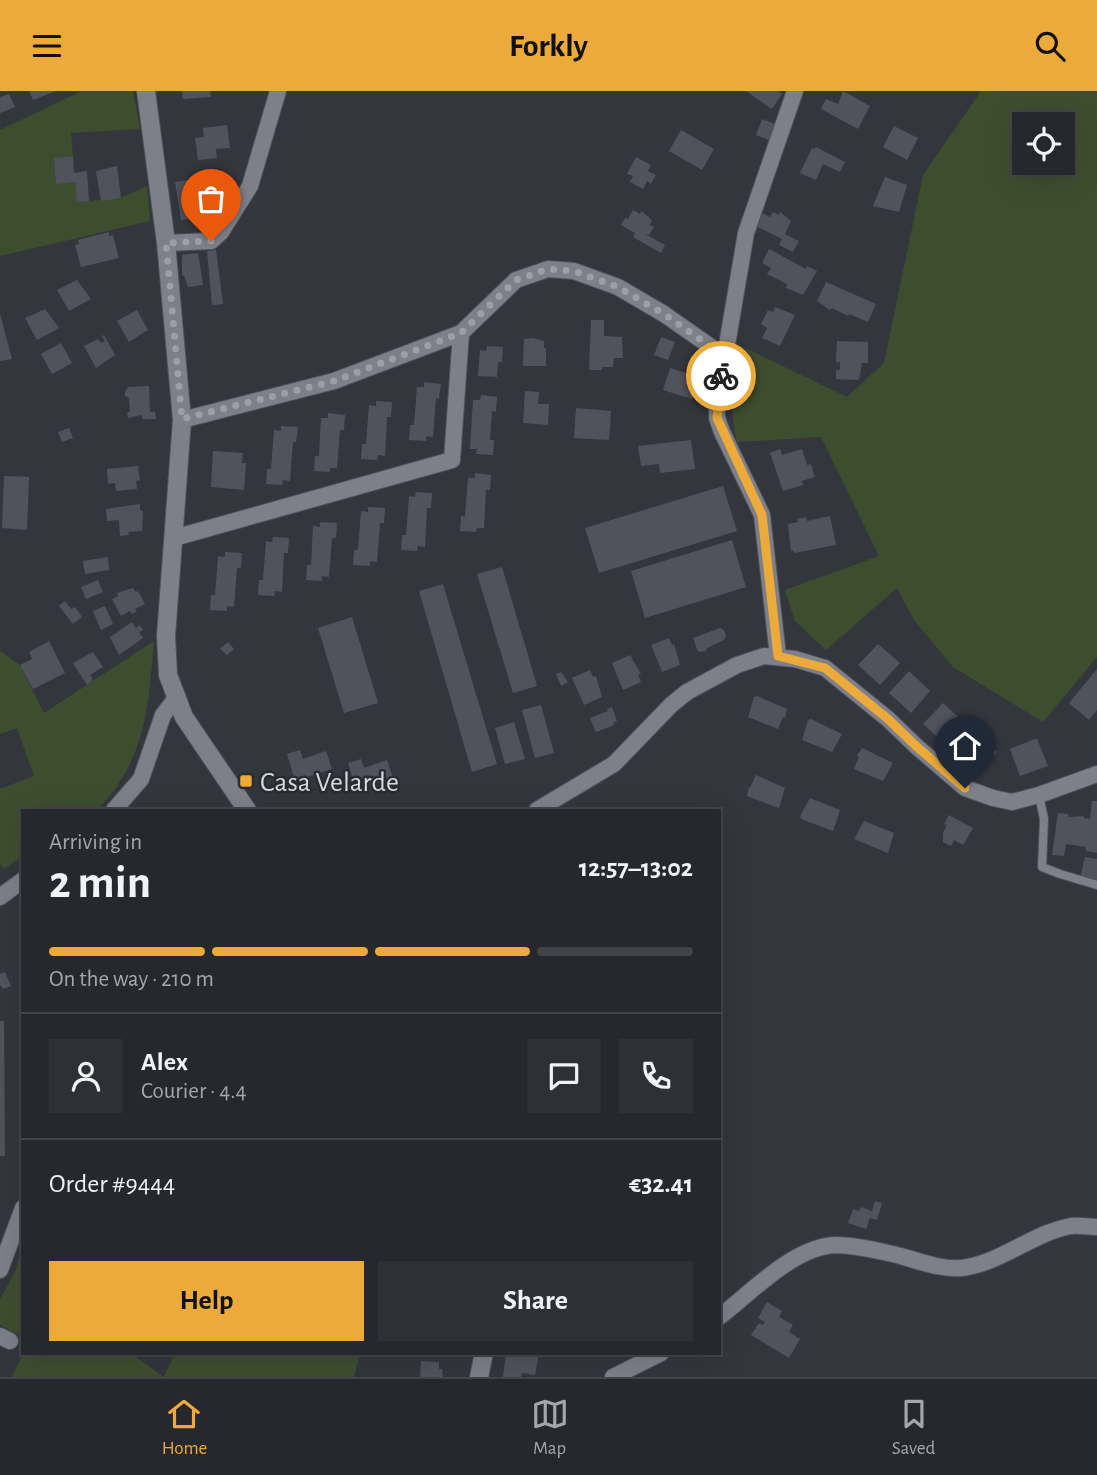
<!DOCTYPE html>
<html lang="en">
<head>
<meta charset="utf-8">
<style>
	body { margin:0; font-family:"Alegreya Sans",sans-serif; background:#2f3036; color:#f1f3f6; height:100vh; display:flex; flex-direction:column; font-size:26px; white-space:nowrap }
	* { box-sizing:border-box; margin:0 }
	p { font-size:23px; color:#a4a6aa }
	.icon { flex:none; width:38px; height:38px; fill:none; stroke:currentColor; stroke-width:2; stroke-linecap:round; stroke-linejoin:round }
	.map { position:relative; flex:1; overflow:hidden }
	.drawer { position:absolute; left:21px; top:718px; width:700px; height:546px; display:flex; flex-direction:column; background:#27282e; border-radius:0px; box-shadow:0 7px 28px #0002,0 0 0 2px #43444a }
	.drawer>* { flex:none }
	.buttons { position:absolute; left:1012px; top:21px; display:grid; gap:14px }
	.buttons a { display:grid; place-items:center; width:63px; height:63px; border-radius:0px; background:#27282e; box-shadow:0 7px 28px #0002,0 0 0 2px #43444a; font-size:35px }
	.pin { position:absolute; display:grid; place-items:center; width:60px; height:60px; color:#fff; margin:-72px -30px; border-radius:50% 50% 50% 0; rotate:-45deg; box-shadow:0 0 7px #0007 }
	.pin .icon { rotate:45deg }
	.courier { position:absolute; display:grid; place-items:center; width:70px; height:70px; margin:-35px; border:5px solid #ebaa39; border-radius:50%; background:#fff; color:#222; box-shadow:0 2px 9px #0007 }
	.summary em { font-style:normal; font-weight:700 }
	.summary div { display:flex; flex-direction:column-reverse }
	.summary { display:flex; align-items:center; justify-content:space-between; height:119px; padding:0 28px }
	h1 { font-size:46px; font-weight:700; line-height:52px }
	.bar { display:grid; grid-template-columns:repeat(4,1fr); gap:10px 7px; align-content:center; height:84px; padding:0 28px }
	.bar i { height:9px; border-radius:5px; background:#43444a }
	.bar .active { background:#ebaa39 }
	.bar p { grid-column:span 4 }
	.line { display:flex; align-items:center; gap:18px; padding:0 28px; border-top:2px solid #43444a }
	.line div { flex:1 }
	.round { display:grid; place-items:center; flex:none; width:74px; height:74px; border-radius:0px; background:#2f3036 }
	.button { display:flex; gap:14px; margin-top:auto; padding:14px 28px }
	.button a { flex:1; height:80px; border-radius:0px; background:#ebaa39; color:#111; font-size:28px; font-weight:700; line-height:80px; text-align:center }
	.button a+a { background:#2f3036; color:#f1f3f6 }
	header { display:flex; justify-content:space-between; align-items:center; height:91px; padding:0 28px; background:#ebaa39; color:#111; font-size:32px; font-weight:700 }
	.tab-bar { display:flex; justify-content:space-around; align-items:center; height:98px; border-top:2px solid #43444a; background:#27282e; font-size:19px; color:#a4a6aa }
	.tab-bar a { display:grid; justify-items:center; gap:4px }
	.tab-bar .active { color:#ebaa39 }
	.map>svg:first-child { display:block }
</style>
</head>
<body>
<header><svg class="icon" aria-label="menu" viewBox="0 0 24 24"><path d="M4 6h16M4 12h16M4 18h16"/></svg>Forkly<svg class="icon" aria-label="search" viewBox="0 0 24 24"><circle cx="10" cy="10" r="6"/><path d="M15 15l6 6"/></svg></header>
<div class="map">
<svg width="1097" height="1286" viewBox="0 0 1097 1286">
	<rect width="100%" height="100%" fill="#34363e"/>
	<g fill="#3f4d2f" fill-rule="evenodd">
		<polygon points="82,0 133,0 140,38 71,42 73,65 54,67 56,92 75,91 77,111 121,107 147,95 150,130 0,165 0,39"/>
		<path d="M981 0H1097V566L1043 631 953 576 914 529 897 497 826 559 795 530 785 499 879 465 821 346 737 351C729 320 732 285 735 252L847 306 884 272 923 84ZM1024 33H1062V72H1024Z"/>
		<path d="M154 550C148 617 146 669 97 719H23V765L4 778 0 773V698L34 685 17 637 0 643V560L20 574 44 622Z"/>
		<polygon points="23,1153 23,1246 0,1234 0,1209 16,1178"/>
		<polygon points="23,1262 130,1262 164,1286 175,1262 360,1262 354,1286 12,1286"/>
	</g>
	<g fill="#51535c">
		<polygon points="29,0 56,0 33,9"/>
		<polygon points="182,0 210,0 211,6 183,8"/>
		<polygon points="746,0 778,0 782,3 772,18"/>
		<polygon points="843,0 870,15 858,38 821,18 826,8 838,13"/>
		<polygon points="9,3 15,16 0,22 0,6"/>
		<polygon points="762,28 775,33 769,49 756,44"/>
		<polygon points="227,34 230,57 216,58 217,67 198,69 195,47 204,46 203,37"/>
		<polygon points="894,35 918,47 907,69 883,56"/>
		<polygon points="681,39 714,58 702,79 669,60"/>
		<polygon points="816,56 845,71 840,81 823,73 816,89 800,82 812,57 815,58"/>
		<polygon points="73,65 74,82 87,80 89,110 77,111 75,91 56,93 54,67"/>
		<polygon points="636,66 651,74 648,80 656,84 651,93 647,90 643,98 630,91 633,85 627,83"/>
		<polygon points="117,75 121,107 101,110 96,80"/>
		<polygon points="208,86 210,99 192,102 195,127 181,129 175,91"/>
		<polygon points="885,86 907,94 899,121 873,115"/>
		<polygon points="633,119 640,123 641,120 652,129 650,134 654,136 649,144 645,143 665,154 661,162 633,146 635,142 621,134 625,127 628,128"/>
		<polygon points="773,121 779,124 780,121 791,130 785,143 799,150 793,161 779,154 782,148 756,135 762,122 770,126"/>
		<polygon points="109,141 109,145 113,144 119,167 81,176 75,154 79,153 78,149"/>
		<polygon points="769,158 806,178 807,175 817,180 803,204 786,197 787,193 767,183 771,177 762,172"/>
		<polygon points="216,159 223,213 212,214 207,160"/>
		<polygon points="198,162 203,194 188,196 184,184 182,185 182,164"/>
		<polygon points="77,189 91,208 69,220 57,199"/>
		<polygon points="826,191 876,213 868,231 849,223 848,225 832,217 830,219 817,210"/>
		<polygon points="775,216 795,224 780,255 762,247 767,237 761,233 768,219 773,221"/>
		<polygon points="45,218 59,237 37,249 25,227"/>
		<polygon points="137,219 148,239 129,251 117,230"/>
		<polygon points="0,223 12,268 0,270"/>
		<polygon points="591,229 604,229 604,245 622,246 623,267 614,267 613,276 602,276 602,279 589,279"/>
		<polygon points="104,244 115,264 96,277 84,255 98,248 101,252 105,250 102,245"/>
		<polygon points="661,246 675,251 668,269 654,264"/>
		<polygon points="533,247 544,250 544,257 546,257 546,275 523,275 524,248"/>
		<polygon points="837,250 868,251 868,272 862,272 859,289 836,288 836,279 840,279 840,271 836,271"/>
		<polygon points="61,252 72,272 52,283 41,263"/>
		<polygon points="487,255 503,256 502,271 498,271 497,286 478,285 480,259 486,260"/>
		<polygon points="670,277 699,286 692,308 663,299"/>
		<polygon points="424,291 441,293 439,308 436,307 433,346 426,345 426,350 409,349 410,334 414,334 417,296 424,296"/>
		<polygon points="149,295 150,321 155,321 156,328 142,328 142,324 128,327 127,321 130,321 129,307 125,305 125,301 128,296"/>
		<polygon points="525,300 539,301 538,313 549,313 548,334 523,332"/>
		<polygon points="481,304 497,306 496,321 492,320 490,349 494,349 493,364 476,363 477,358 470,358 473,309 480,309"/>
		<polygon points="376,310 392,311 391,326 387,326 385,365 378,364 377,369 361,368 362,353 366,353 369,314 376,315"/>
		<polygon points="576,317 611,320 609,349 574,347"/>
		<polygon points="328,322 345,324 344,339 340,339 337,377 330,377 330,381 314,380 315,365 319,365 321,327 328,327"/>
		<polygon points="281,335 298,336 296,351 293,351 290,390 283,389 282,394 266,393 267,378 271,378 274,339 281,340"/>
		<polygon points="69,337 73,347 62,351 58,341"/>
		<polygon points="691,349 695,378 660,382 659,373 641,375 638,355"/>
		<polygon points="780,358 782,364 802,358 807,374 811,373 815,386 802,390 803,394 783,400 770,362"/>
		<polygon points="213,360 243,362 242,372 246,372 244,399 211,396"/>
		<polygon points="138,375 140,389 136,390 137,398 116,400 115,392 108,393 107,378"/>
		<polygon points="475,382 491,384 490,399 486,399 484,437 477,437 476,441 460,440 461,425 465,425 468,387 475,387"/>
		<polygon points="4,385 29,386 27,439 2,437"/>
		<polygon points="723,395 737,440 599,482 585,437"/>
		<polygon points="416,401 432,402 431,417 427,417 425,456 418,455 417,460 401,459 402,444 406,444 409,405 415,406"/>
		<polygon points="140,413 140,419 143,420 142,440 128,441 129,444 120,445 119,429 107,430 106,418"/>
		<polygon points="368,416 385,417 384,432 380,432 377,471 370,470 370,475 353,474 354,459 358,459 361,420 368,421"/>
		<polygon points="830,425 836,454 794,462 793,459 791,460 788,433 798,431 797,428 806,426 807,430"/>
		<polygon points="320,431 337,432 336,447 332,447 329,486 322,485 322,490 306,489 307,474 311,474 313,435 320,436"/>
		<polygon points="273,446 289,447 288,462 284,462 282,501 275,500 274,505 258,504 259,489 263,489 266,450 272,451"/>
		<polygon points="732,449 746,496 645,527 631,480"/>
		<polygon points="225,461 242,462 241,477 237,477 234,516 227,515 227,520 210,519 211,504 215,504 218,465 225,466"/>
		<polygon points="108,466 109,479 85,483 83,470"/>
		<polygon points="502,476 537,595 513,602 477,483"/>
		<polygon points="98,489 103,501 86,508 81,496"/>
		<polygon points="443,493 497,673 472,681 419,500"/>
		<polygon points="133,497 136,501 138,500 145,513 135,518 137,520 132,523 130,520 121,525 112,508 118,505 117,502"/>
		<polygon points="65,510 71,518 75,516 82,526 73,533 59,515"/>
		<polygon points="105,515 113,533 101,539 93,520"/>
		<polygon points="352,526 378,612 344,622 318,537"/>
		<polygon points="132,531 136,537 140,534 143,539 139,541 143,547 119,564 110,546"/>
		<polygon points="720,537 724,539 726,545 724,549 707,557 706,560 698,561 693,547"/>
		<polygon points="669,547 672,554 674,553 680,574 662,581 651,554"/>
		<polygon points="49,550 65,582 33,598 20,574 32,568 29,561"/>
		<polygon points="228,551 234,558 227,564 220,558"/>
		<polygon points="878,553 900,572 880,594 858,574"/>
		<polygon points="93,561 103,576 90,584 93,589 87,594 73,572"/>
		<polygon points="630,564 641,583 638,584 641,591 623,599 612,572"/>
		<polygon points="1097,578 1097,619 1089,629 1069,612"/>
		<polygon points="590,579 593,586 596,585 602,606 584,614 572,587"/>
		<polygon points="909,580 930,600 911,622 889,602"/>
		<polygon points="561,581 568,591 561,595 556,583"/>
		<polygon points="757,605 787,618 785,627 783,626 778,638 748,626 754,606"/>
		<polygon points="943,612 964,631 945,653 923,633"/>
		<polygon points="541,614 554,662 535,667 522,619"/>
		<polygon points="612,616 617,630 613,632 614,634 596,641 590,627 608,620 607,618"/>
		<polygon points="811,628 842,643 832,661 802,649 808,629"/>
		<polygon points="514,631 525,668 505,673 495,637"/>
		<polygon points="975,641 997,661 977,682 955,663"/>
		<polygon points="1035,648 1037,648 1048,675 1020,685 1010,658"/>
		<polygon points="862,657 893,672 883,690 854,678 859,666 857,665"/>
		<polygon points="300,659 303,668 326,660 332,678 295,690 287,663"/>
		<polygon points="361,668 364,677 387,669 393,687 356,699 348,672"/>
		<polygon points="756,684 785,697 779,717 747,705 749,696 750,697"/>
		<polygon points="810,707 840,719 833,740 801,728 800,725"/>
		<polygon points="1092,710 1097,710 1097,762 1086,760 1086,756 1066,753 1064,765 1052,764 1058,722 1068,723 1069,726 1084,725 1083,727 1090,728"/>
		<polygon points="949,724 973,737 963,754 954,749 951,755 943,751 943,742 947,734 944,733"/>
		<polygon points="864,730 894,742 888,762 854,748"/>
		<polygon points="1085,766 1097,768 1097,791 1080,787"/>
		<polygon points="5,881 11,895 3,898 0,894 0,883"/>
		<polygon points="0,930 4,930 5,1065 0,1065"/>
		<polygon points="875,1110 882,1112 877,1129 870,1127 866,1138 848,1132 853,1118 859,1120 861,1116 872,1120"/>
		<polygon points="767,1211 782,1220 779,1226 793,1234 789,1241 800,1248 789,1267 751,1244 759,1232 763,1234 765,1231 758,1227"/>
		<polygon points="506,1262 539,1262 535,1284 522,1282 521,1286 503,1286"/>
		<polygon points="421,1270 439,1271 439,1278 442,1278 443,1286 420,1286"/>
	</g>
	<g fill="none" stroke-linecap="round" stroke-linejoin="round">
		<defs>
			<polyline id="service" points="1039,704 1044,728 1042,776 1060,783 1097,794"/>
			<g id="minor">
				<polyline points="166,152 211,150 221,141 250,95 278,0"/>
				<polyline points="182,329 334,290 461,242 516,189 548,178 574,180 618,196 664,223 724,265"/>
				<polyline points="174,447 452,369 461,242"/>
				<polyline points="778,565 762,424 722,341 717,327 717,313 746,142 795,0"/>
				<polyline points="114,719 141,688 163,624 176,607"/>
				<polyline points="537,719 614,673 671,614 687,601 737,574 764,565 795,568 825,577 888,628 916,655 965,697 993,707 1012,711 1039,704 1097,683"/>
				<polyline points="0,806 23,789"/>
				<polyline points="0,1179 23,1117"/>
				<path d="M719 1226C751 1202 793 1156 835 1154 855 1154 874 1159 893 1163 914 1168 939 1179 961 1177 1000 1173 1032 1142 1071 1135 1079 1134 1088 1136 1097 1136"/>
				<polyline points="0,1245 10,1250"/>
				<polyline points="613,1286 661,1262"/>
			</g>
			<g id="tertiary">
				<polyline points="146,0 166,152 182,329 166,545 168,584 184,626 247,719"/>
				<polyline points="479,1286 484,1262"/>
			</g>
		</defs>
		<use href="#service" stroke="#505259" stroke-width="10"/>
		<use href="#minor" stroke="#505259" stroke-width="18"/>
		<use href="#tertiary" stroke="#505259" stroke-width="20"/>
		<use href="#service" stroke="#7d8089" stroke-width="8"/>
		<use href="#minor" stroke="#7d8089" stroke-width="16"/>
		<use href="#tertiary" stroke="#7d8089" stroke-width="18"/>
	</g>
	<g fill="none" stroke-linecap="round" stroke-linejoin="round">
		<polyline stroke="#9e9fa6" stroke-width="7" stroke-dasharray="0 12.6" points="211,150 166,152 182,328 334,290 461,242 516,189 548,178 574,180 618,196 664,223 724,265 721,285"/>
		<polyline stroke="#ebaa39" stroke-width="9" points="721,285 717,327 762,424 778,565 825,577 888,628 916,655 965,697"/>
	</g>
	<rect fill="#ebaa39" stroke="#2a2c34" stroke-width="2.5" x="239" y="683" width="14" height="14" rx="3.5"/>
	<g text-anchor="middle" stroke-width="5" stroke-linejoin="round" paint-order="stroke">
		<g font-size="28" fill="#d7d8de" stroke="#2a2c34" text-anchor="start">
			<text x="260" y="700">Casa Velarde</text>
		</g>
	</g>
</svg>
<div class="buttons">
<a><svg class="icon" aria-label="locate" viewBox="0 0 24 24"><circle cx="12" cy="12" r="6"/><path d="M12 2v4M12 18v4M2 12h4M18 12h4"/></svg></a>
</div>
<div class="pin" style="left:211px;top:150px;background:#ea580c"><svg class="icon" aria-label="bag" viewBox="0 0 24 24"><path d="M5 8h14l-1 12H6zM9 8a3 3 0 0 1 6 0"/></svg></div>
<div class="pin" style="left:965px;top:697px;background:#1f2937"><svg class="icon" aria-label="home" viewBox="0 0 24 24"><path d="M3 11l9-7 9 7M6 9v11h12V9"/></svg></div>
<div class="courier" style="left:721px;top:285px"><svg class="icon" aria-label="bike" viewBox="0 0 24 24"><circle cx="6" cy="16" r="4"/><circle cx="18" cy="16" r="4"/><path d="M6 16l4-8h5l3 8M10 8l3 8H6M13 5h3"/></svg></div>
<section class="drawer">
<div class="summary"><div><h1>2 min</h1><p>Arriving in</p></div><em>12:57–13:02</em></div>
<div class="bar"><i class="active"></i><i class="active"></i><i class="active"></i><i></i><p>On the way · 210 m</p></div>
<div class="line" style="height:126px"><a class="round"><svg class="icon" aria-label="person" viewBox="0 0 24 24"><circle cx="12" cy="8" r="4"/><path d="M4 21q1-7 8-7t8 7"/></svg></a><div><b>Alex</b><p>Courier · 4.4</p></div><a class="round"><svg class="icon" aria-label="chat" viewBox="0 0 24 24"><path d="M4 5h16v11H9l-5 4z"/></svg></a><a class="round"><svg class="icon" aria-label="phone" viewBox="0 0 24 24"><path d="M5 4h4l2 5-3 2q2 4 5 5l2-3 5 2v4C11 20 4 13 5 4z"/></svg></a></div>
<div class="line" style="height:91px"><div>Order #9444</div><b>€32.41</b></div>
<div class="button"><a>Help</a><a>Share</a></div>
</section>
</div>
<nav class="tab-bar">
<a class="active"><svg class="icon" aria-label="home" viewBox="0 0 24 24"><path d="M3 11l9-7 9 7M6 9v11h12V9"/></svg>Home</a>
<a><svg class="icon" aria-label="map" viewBox="0 0 24 24"><path d="M3 6l6-2 6 2 6-2v14l-6 2-6-2-6 2zM9 4v14M15 6v14"/></svg>Map</a>
<a><svg class="icon" aria-label="saved" viewBox="0 0 24 24"><path d="M7 4h10v16l-5-4-5 4z"/></svg>Saved</a>
</nav>
</body>
</html>
